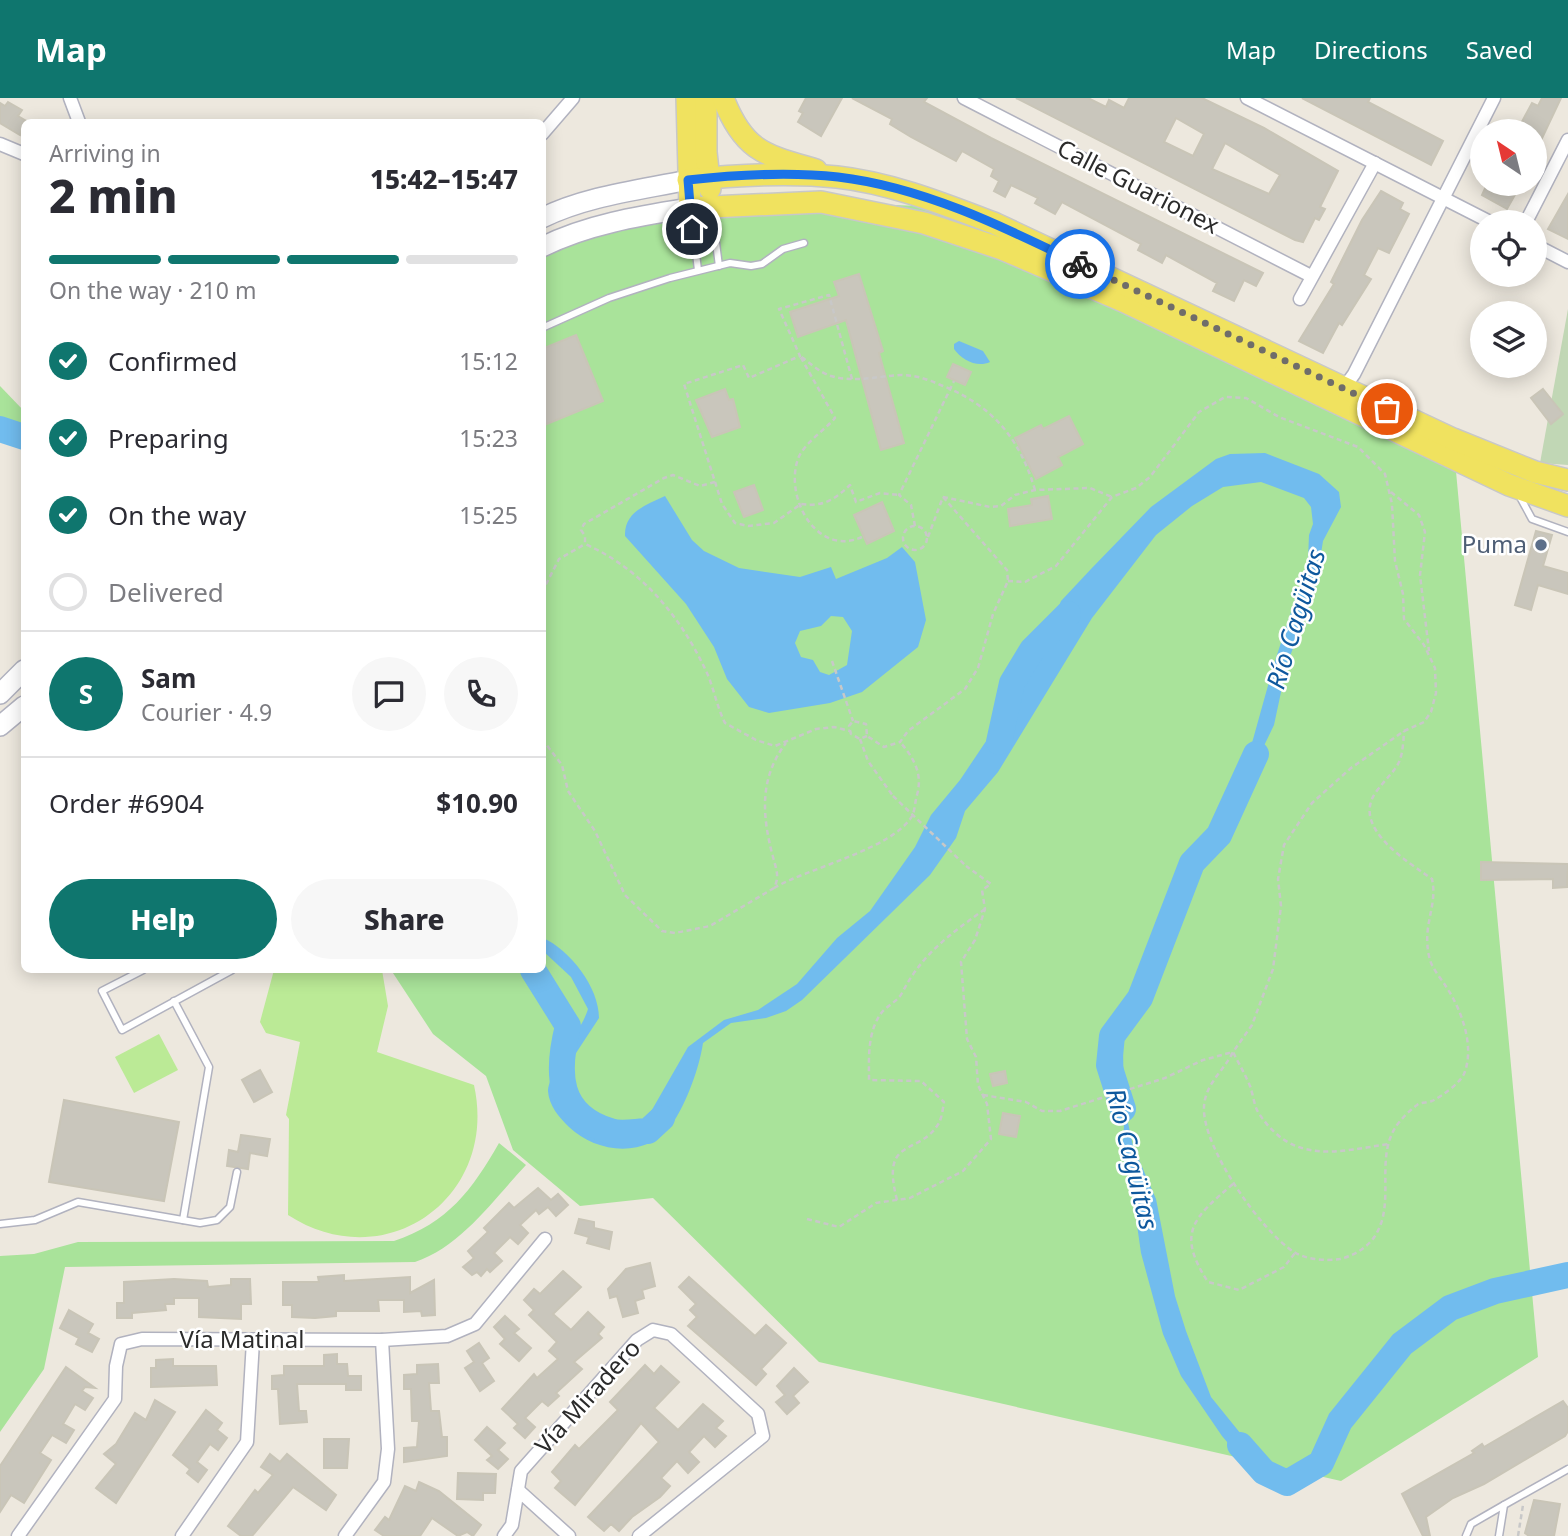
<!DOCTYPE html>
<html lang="en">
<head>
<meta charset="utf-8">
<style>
	body { margin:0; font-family:"Noto Sans",sans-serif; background:#f7f7f7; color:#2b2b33; height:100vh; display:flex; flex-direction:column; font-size:26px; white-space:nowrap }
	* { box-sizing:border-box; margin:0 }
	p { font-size:23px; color:#7c7c81 }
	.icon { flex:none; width:38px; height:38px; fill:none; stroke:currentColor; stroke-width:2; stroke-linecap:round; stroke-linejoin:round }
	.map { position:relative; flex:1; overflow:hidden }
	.panel { position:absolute; left:21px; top:21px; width:525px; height:854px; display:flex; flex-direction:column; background:#fff; border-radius:10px; box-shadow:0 4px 18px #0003 }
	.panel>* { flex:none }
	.needle { width:46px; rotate:325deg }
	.fabs { position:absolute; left:1470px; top:21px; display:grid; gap:14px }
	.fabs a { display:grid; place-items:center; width:77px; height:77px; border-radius:50%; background:#fff; box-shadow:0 4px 18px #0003; font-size:35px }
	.pin { position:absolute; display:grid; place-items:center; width:60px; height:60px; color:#fff; margin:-30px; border:4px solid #fff; border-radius:50%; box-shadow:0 2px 7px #0007 }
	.courier { position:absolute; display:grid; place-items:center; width:70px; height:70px; margin:-35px; border:5px solid #1a73e8; border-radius:50%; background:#fff; color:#222; box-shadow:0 2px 9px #0007 }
	.overview em { font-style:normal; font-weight:800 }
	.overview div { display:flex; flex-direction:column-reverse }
	.overview { display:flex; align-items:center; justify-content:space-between; height:119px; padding:0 28px }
	h1 { font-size:46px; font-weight:800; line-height:52px }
	.bar { display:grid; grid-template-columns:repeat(4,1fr); gap:10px 7px; align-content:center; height:84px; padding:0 28px }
	.bar i { height:9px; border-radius:5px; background:#e1e1e2 }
	.bar .active { background:#0f766e }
	.bar p { grid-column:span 4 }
	.line { display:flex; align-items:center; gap:18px; padding:0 28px; border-top:2px solid #e1e1e2 }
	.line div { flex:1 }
	.round { display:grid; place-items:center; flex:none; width:74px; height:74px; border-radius:37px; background:#f7f7f7 }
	ol { padding:0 28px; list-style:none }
	li { display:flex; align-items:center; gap:21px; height:77px }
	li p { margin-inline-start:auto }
	li .icon { padding:7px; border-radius:50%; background:#0f766e; color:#fff; stroke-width:4 }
	li:last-child { color:#7c7c81 }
	li i { width:38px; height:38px; border:4px solid #e1e1e2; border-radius:50% }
	.button { display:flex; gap:14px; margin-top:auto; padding:14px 28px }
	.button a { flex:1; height:80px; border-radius:42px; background:#0f766e; color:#fff; font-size:28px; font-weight:800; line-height:80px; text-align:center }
	.button a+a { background:#f7f7f7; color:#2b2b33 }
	header { display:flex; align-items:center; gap:42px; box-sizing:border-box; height:98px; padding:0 35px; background:#0f766e; color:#fff }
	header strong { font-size:33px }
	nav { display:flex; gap:38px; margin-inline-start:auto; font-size:24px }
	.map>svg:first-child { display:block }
</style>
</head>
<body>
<header>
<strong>Map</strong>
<nav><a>Map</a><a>Directions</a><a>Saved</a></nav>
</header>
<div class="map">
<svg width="1568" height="1438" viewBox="0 0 1568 1438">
	<rect width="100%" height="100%" fill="#ede8de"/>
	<g fill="#a9e39a">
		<polygon points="867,106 921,108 967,123 1453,341 1538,1259 1341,1383 819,1264 653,1100 580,1108 513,1052 486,978 433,936 391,872 542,872 543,153 620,125"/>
		<polygon points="0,288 24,313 24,339 0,331"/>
		<path d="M499 1045 526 1067C493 1102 462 1148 415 1164L65 1169 44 1271 0 1334V1158L34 1156 78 1144 394 1143C448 1125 472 1092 499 1045Z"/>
	</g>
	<polygon fill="#c1d7b5" points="1568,211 1568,367 1540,365"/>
	<g fill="#bbea96">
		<path d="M274 872H382L388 908 377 954 474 987C499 1100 385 1180 288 1117L289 1021 286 1017 300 944 266 935 260 924Z"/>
		<polygon points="159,936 178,972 134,995 115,959"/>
	</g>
	<g fill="#71bcee" fill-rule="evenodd">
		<path d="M959 243 983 253 990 264C977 270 962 262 954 251V246Z"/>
		<path d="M1265 355 1319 376 1339 394 1341 409 1323 443 1315 493 1287 566 1274 627 1244 689 1237 686 1245 670 1274 566 1308 462 1309 437 1313 426 1311 409 1304 400 1261 384 1223 389 1192 408 1156 437 1092 520 998 674 965 713 956 740 930 777 802 902 786 913 766 920 731 925 703 945C699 971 687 1003 673 1025 648 1061 597 1056 569 1029 559 1019 549 1008 548 993 548 976 582 932 588 911L571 879 543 853V840C570 852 599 889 599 920L559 981 561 999C589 1022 588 1036 629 1035L649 1017 688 949 724 922 758 912 797 886 837 840 870 813 915 749 931 717 960 682 1025 585 1061 503 1091 471 1151 409 1216 361 1230 356Z"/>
		<path d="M665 398 692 442 704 453 739 470 800 479 831 469 836 481 887 460 902 449 915 464 926 522 918 549 862 594 830 605 769 615 749 609 727 581 714 549 686 506 625 438C624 414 646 407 665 398ZM831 518 843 519 852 533 847 567 829 577 820 574 813 562 801 559 795 545 800 533 821 528Z"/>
		<polygon points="1107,943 1120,943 1123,949 1124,1006 1133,1048 1156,1101 1175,1198 1186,1233 1211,1299 1266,1367 1257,1379 1222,1338 1181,1278 1163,1236 1141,1155 1132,1092 1122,1057 1124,1028 1111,992 1112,973"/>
	</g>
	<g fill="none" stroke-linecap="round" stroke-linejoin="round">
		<g stroke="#71bcee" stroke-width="26">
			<polyline points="0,331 24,339"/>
			<polyline points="999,644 1012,585 1032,552 1068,516"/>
			<path d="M533 872 568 928C556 975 557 1017 610 1033 621 1037 637 1033 648 1033L662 1020"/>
			<polyline points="1123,1011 1109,967 1112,938 1140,900 1192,765 1219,737 1256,656"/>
			<polyline points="1240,1347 1264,1374 1287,1385 1321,1365 1340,1323 1402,1246 1450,1210 1495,1193 1568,1177"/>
		</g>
	</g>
	<g fill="#c9c6bc" stroke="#c9c5b7" stroke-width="2" fill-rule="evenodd">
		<polygon points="806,0 842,0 821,38 798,24 803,15 799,13"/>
		<polygon points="852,0 927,0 924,4 991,40 1263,175 1256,188 1244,182 1234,203 1213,193 1217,185 1166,157 1162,165 1138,152 1141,146 1062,104 1055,116 1035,105 1038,100 1011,87 1005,99 994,93 999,83 991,78 994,71 962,53 956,63 911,39 890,26 892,21"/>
		<path d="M1016 0H1088L1106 9 1109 2 1124 10 1129 0H1202L1264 30 1338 73 1320 109 1325 111 1319 122 1315 120 1303 144 1295 142ZM1176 20 1204 36 1193 58 1164 44ZM1225 45 1280 77 1269 96 1212 71Z"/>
		<polygon points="1302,0 1370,0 1368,4 1443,43 1431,67"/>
		<polygon points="1542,0 1561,0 1535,55 1535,33 1517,33 1532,5 1538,8"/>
		<polygon points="8,4 22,12 18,18 28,24 24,24 20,37 0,25 0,5 5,8"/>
		<polygon points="1487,86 1521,86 1507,111 1482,97"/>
		<polygon points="1381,93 1403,105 1400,111 1409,116 1389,155 1378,150 1364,177 1371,181 1342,227 1339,225 1323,255 1299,243 1334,186 1331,184 1362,122"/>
		<polygon points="1568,96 1568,141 1548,131"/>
		<polygon points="859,176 883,253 879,255 904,345 881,352 846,222 798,239 790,214 839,198 834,184"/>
		<polygon points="576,237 603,303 542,328 542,251"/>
		<polygon points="953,266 971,274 965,287 947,279"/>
		<polygon points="725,291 729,302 733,301 740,329 712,339 696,302"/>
		<polygon points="1543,291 1563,316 1551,326 1531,300"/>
		<polygon points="1069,318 1083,346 1058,359 1062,367 1036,381 1015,340 1041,327 1043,331"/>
		<polygon points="754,387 763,412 744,419 734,394"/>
		<polygon points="1048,398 1052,421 1010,428 1008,411 1032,407 1031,401"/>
		<polygon points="882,404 894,433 867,446 854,417"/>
		<polygon points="1536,433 1552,437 1543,468 1568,475 1568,496 1538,487 1531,512 1515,507"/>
		<polygon points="1481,764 1568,766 1567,789 1553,790 1553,781 1481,782"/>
		<polygon points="260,972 272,994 254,1004 242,982"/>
		<polygon points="1005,973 1007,985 993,988 990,976"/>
		<polygon points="64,1002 179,1024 164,1103 49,1084"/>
		<polygon points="1003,1015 1020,1018 1016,1039 999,1036"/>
		<polygon points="241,1037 270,1041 267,1058 250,1055 248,1071 227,1068 229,1052 238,1054"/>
		<polygon points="538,1090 551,1102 558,1096 568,1107 556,1118 548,1109 539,1116 536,1112 520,1127 528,1135 518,1146 510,1139 494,1155 502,1163 490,1174 487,1171 481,1178 477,1174 472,1177 463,1169 474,1160 468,1153 488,1134 484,1130 509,1105 514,1110"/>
		<polygon points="579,1121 594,1124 594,1130 612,1134 609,1151 587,1145 589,1139 575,1135"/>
		<polygon points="650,1165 655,1188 642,1192 644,1200 635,1203 638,1215 623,1219 617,1198 610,1200 608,1191 626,1171"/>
		<polygon points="563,1173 581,1189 553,1216 571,1232 588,1214 604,1229 598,1236 602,1240 574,1264 582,1271 556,1295 559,1298 548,1308 542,1303 525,1320 535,1329 525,1340 514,1330 518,1326 502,1311 534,1276 537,1280 558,1261 549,1253 557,1244 529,1217 534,1212 524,1202 534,1191 540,1196"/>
		<polygon points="344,1177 344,1183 410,1179 410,1195 434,1182 435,1217 422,1218 421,1213 404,1214 404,1202 378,1202 379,1213 336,1213 336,1218 315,1220 292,1219 292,1207 283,1207 283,1184 319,1184 318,1179"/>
		<polygon points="689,1179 755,1238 766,1227 786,1245 761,1271 766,1276 756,1287 688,1228 697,1219 690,1212 696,1206 679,1189"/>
		<polygon points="174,1181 207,1183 208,1189 231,1187 231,1181 250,1181 251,1206 241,1206 241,1221 199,1219 199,1200 174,1200 174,1206 165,1206 166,1212 132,1215 132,1220 117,1220 117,1205 124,1205 124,1184"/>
		<polygon points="69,1212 93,1226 88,1235 99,1241 92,1254 76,1246 79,1240 60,1230"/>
		<polygon points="505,1218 519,1231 514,1235 531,1250 519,1263 500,1246 505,1241 494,1229"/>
		<polygon points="479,1245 489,1260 482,1265 494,1283 480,1293 465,1270 474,1264 467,1253"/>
		<polygon points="337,1256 337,1266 347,1266 348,1278 361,1278 361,1292 346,1292 346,1286 297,1286 299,1313 306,1313 307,1324 280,1326 278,1291 272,1291 272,1278 284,1277 284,1268 324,1268 324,1257"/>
		<polygon points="173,1261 173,1268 216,1268 217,1287 151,1289 151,1270 156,1270 156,1262"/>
		<polygon points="438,1266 439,1285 429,1285 431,1313 439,1313 442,1339 447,1339 447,1358 404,1364 404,1350 417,1349 419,1323 412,1323 411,1291 404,1291 404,1277 417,1276 417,1267"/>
		<polygon points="645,1267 654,1276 661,1268 679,1284 654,1310 678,1332 703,1306 723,1323 716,1330 726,1338 715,1349 704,1338 689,1354 699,1364 688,1375 677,1363 661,1380 670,1388 660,1399 632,1419 619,1433 611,1426 604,1433 588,1419 659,1344 641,1325 575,1407 555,1390 561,1383 552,1374 575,1347 579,1351 618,1312 610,1304"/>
		<polygon points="66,1269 95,1290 85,1289 82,1293 93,1300 85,1312 75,1306 63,1326 74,1332 66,1345 52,1337 40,1355 51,1362 24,1405 11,1397 0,1414 0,1368"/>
		<polygon points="794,1270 808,1284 793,1298 799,1305 787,1316 776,1304 785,1297 777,1288"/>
		<polygon points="155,1302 175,1314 116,1405 96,1390 116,1366 104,1356 116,1346 135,1315 146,1322"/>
		<polygon points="1563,1303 1568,1310 1568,1333 1565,1338 1484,1386 1453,1400 1426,1419 1430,1438 1423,1438 1402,1396 1474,1355 1472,1353 1482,1346 1484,1349"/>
		<polygon points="206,1312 222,1325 217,1332 227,1340 218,1352 210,1346 197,1364 207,1372 198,1384 187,1375 190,1371 173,1357"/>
		<polygon points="487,1329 505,1345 498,1352 508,1361 498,1371 487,1362 492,1358 475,1342"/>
		<polygon points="324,1341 349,1341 347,1370 324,1370"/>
		<polygon points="270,1356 280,1364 287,1356 336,1397 326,1412 293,1389 252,1438 241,1438 228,1428 255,1392 258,1395 273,1377 261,1369"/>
		<polygon points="458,1375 496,1376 495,1395 483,1395 483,1402 457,1401"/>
		<polygon points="419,1384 439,1393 481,1427 473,1438 467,1434 458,1438 432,1420 420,1438 384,1438 375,1432 385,1419 389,1422 405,1388 416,1393"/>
		<polygon points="1534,1402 1560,1406 1554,1438 1529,1438 1525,1435"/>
	</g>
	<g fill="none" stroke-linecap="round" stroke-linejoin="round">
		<defs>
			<g id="lane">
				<polyline points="712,114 719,168"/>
				<polyline points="691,115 698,172"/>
				<polyline points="542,230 609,200 670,180 730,165 751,168 762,166 783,151 804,145"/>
				<polyline points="1519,397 1532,421 1568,434"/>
				<polyline points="143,872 102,893 122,932 232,872"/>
				<polyline points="174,903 209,969 183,1122"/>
				<polyline points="0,1126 35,1122 78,1104 200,1125 217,1122 230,1109 237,1074"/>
				<polyline points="1466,1438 1471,1426 1504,1407"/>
				<polyline points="1499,1438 1504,1407 1568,1371"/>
			</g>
			<g id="street">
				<polyline points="70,0 79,24"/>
				<polyline points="964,0 1311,178"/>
				<polyline points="1247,0 1490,124"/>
				<polyline points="542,36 573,0"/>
				<polyline points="0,46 24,56"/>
				<polyline points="1526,124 1568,42"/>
				<polyline points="1535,147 1568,164"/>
				<polyline points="1300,201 1375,65"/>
				<polyline points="1341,294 1354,276 1494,0"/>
				<polyline points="518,1392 569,1438"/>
				<polyline points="18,1438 115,1301 116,1268 121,1246 142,1241 382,1242 447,1238 475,1226 545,1141"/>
				<polyline points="182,1438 247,1344 253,1243"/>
				<polyline points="345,1438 384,1384 388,1351 382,1242"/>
				<polyline points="504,1438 512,1427 521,1373 637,1242 653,1232 671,1236 758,1316 763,1338 639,1438"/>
			</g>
			<g id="secondary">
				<path d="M542 120C586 98 640 92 688 82"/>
				<path d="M542 149C588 126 640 118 690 110"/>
				<polyline points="0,596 24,572"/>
				<polyline points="0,628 24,608"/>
			</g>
			<g id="primary">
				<polyline points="687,0 690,110 821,104 924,125 1002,151 1123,203 1509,387 1568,408"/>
				<polyline points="706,0 706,54 710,91"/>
				<path d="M723 0C744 54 765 57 816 72"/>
				<path d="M688 82C736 77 789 74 837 79 892 85 946 107 996 126L1453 341 1535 374 1568 382"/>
			</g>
		</defs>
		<use href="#lane" stroke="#b1b2bf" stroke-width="9"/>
		<use href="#street" stroke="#b1b2bf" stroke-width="15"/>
		<use href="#secondary" stroke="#b1b2bf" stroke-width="22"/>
		<use href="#primary" stroke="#c8c8c8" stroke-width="24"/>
		<g stroke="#c8c8c8" stroke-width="2.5" stroke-dasharray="5 3.5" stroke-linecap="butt">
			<path d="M852 281 829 197 779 211 800 258 749 280 743 267 684 286 722 406 735 425 748 428 774 425 801 406C823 409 834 402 850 387L856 404 880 395 899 397"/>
			<path d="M715 384 700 388 673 377 664 380 584 426 581 432 585 438V446C642 471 681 519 707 575 714 591 717 609 725 625L756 642 775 648 816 631 834 629 850 633"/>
			<polyline points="1391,394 1419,417 1425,434 1420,477 1429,553"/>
			<polyline points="943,399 990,409 1001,408 1015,397 1035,392 1090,390 1112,399"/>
			<circle cx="915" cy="440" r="12"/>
			<polyline points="915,428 911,407 899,397 954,283"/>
			<path d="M862 439C818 459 786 403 797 364 801 347 824 333 835 320L800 258C809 264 820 275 831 278 854 285 878 278 901 277 917 277 929 282 943 288 993 308 1020 341 1035 392"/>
			<polyline points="928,439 943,399"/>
			<path d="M1008 483 1025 484 1056 468 1112 399 1136 390 1150 379 1199 314 1225 299 1246 300 1279 319 1358 349 1385 376 1392 406 1395 463 1403 496 1404 521 1424 547 1435 570 1436 595 1431 614 1424 624 1404 633 1351 670 1312 705 1284 747 1278 781 1281 808 1273 871 1252 927 1233 954C1239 966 1245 976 1250 988 1253 996 1254 1007 1258 1014 1292 1067 1335 1054 1389 1046"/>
			<polyline points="542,494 559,461 585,446"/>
			<polyline points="832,563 853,623"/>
			<polyline points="867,638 860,641 851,636 849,628 853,623 866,626 867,638 884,649 900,644 908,633 965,591 978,570 993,516 1008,483 1007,472 943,399"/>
			<path d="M542 641 562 667 568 693 595 733 625 797 662 833 675 835 710 828 774 790C780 778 776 771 773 759 762 718 759 680 786 645"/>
			<polyline points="860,641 868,663 893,698"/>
			<path d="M774 790C808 770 893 751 912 718 915 713 915 703 917 697 923 676 914 660 900 644"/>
			<path d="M983 997 1026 1004 1042 1013H1060L1165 980 1203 962 1233 954C1223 974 1205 986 1204 1009 1202 1049 1261 1133 1294 1154 1307 1162 1326 1163 1340 1161 1353 1158 1367 1150 1375 1138 1396 1105 1375 1063 1395 1030 1399 1023 1410 1012 1417 1007 1421 1004 1427 1005 1432 1003 1442 998 1459 986 1464 976 1475 949 1462 913 1447 890 1441 880 1431 870 1429 858 1422 826 1438 808 1432 781 1410 765 1350 730 1376 694 1397 666 1402 672 1404 633"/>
			<path d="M1233 1086C1193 1120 1176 1135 1208 1184L1239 1192 1284 1169 1295 1155"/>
			<path d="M897 1102C880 1037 919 1059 939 1025 942 1019 943 1010 944 1004L921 983 869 982C869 959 867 934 882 914 888 907 897 904 902 895 922 856 949 837 985 811"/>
			<polyline points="807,1121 839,1129 876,1105 910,1100 963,1073 991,1041 987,1006 978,987 976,959 967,941 961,864 975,842 985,811 982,792 991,786 966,768"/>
			<polyline points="1518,1438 1523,1407"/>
		</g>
		<use href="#lane" stroke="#fff" stroke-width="6"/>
		<use href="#street" stroke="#fff" stroke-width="12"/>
		<use href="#secondary" stroke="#fff" stroke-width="19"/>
		<use href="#primary" stroke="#f0e25f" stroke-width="21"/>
		<polyline stroke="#c8c8c8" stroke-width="2.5" stroke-dasharray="5 3.5" stroke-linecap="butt" points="893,698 966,768"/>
	</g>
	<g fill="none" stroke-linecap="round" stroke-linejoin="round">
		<polyline stroke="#6f6d6a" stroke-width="7" stroke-dasharray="0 12.6" points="1080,166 1387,311"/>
		<path stroke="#1a73e8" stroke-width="9" d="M692 131 688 82C734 77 792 74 838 79 923 89 1004 129 1080 166"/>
	</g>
	<circle fill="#5c6f8a" stroke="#fff" stroke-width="2.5" cx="1541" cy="447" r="7"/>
	<g text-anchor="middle" stroke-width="5" stroke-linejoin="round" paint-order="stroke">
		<g font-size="24" fill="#2b2b2b" stroke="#fff">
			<text transform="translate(1138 89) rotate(27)" y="8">Calle Guarionex</text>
			<text x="242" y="1250">Vía Matinal</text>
			<text transform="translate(588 1299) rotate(-48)" y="8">Vía Miradero</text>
		</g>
		<g font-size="24" fill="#4e5e75" stroke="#fff" text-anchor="end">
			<text x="1527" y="455">Puma</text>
		</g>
		<g font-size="26" font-style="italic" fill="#0e589d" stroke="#fff">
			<text transform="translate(1296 521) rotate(-73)" y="9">Río Cagüitas</text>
			<text transform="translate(1132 1061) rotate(76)" y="9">Río Cagüitas</text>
		</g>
	</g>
</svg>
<div class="fabs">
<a><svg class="needle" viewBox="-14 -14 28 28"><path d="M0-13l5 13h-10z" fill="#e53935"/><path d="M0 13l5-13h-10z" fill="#7c7c81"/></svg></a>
<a><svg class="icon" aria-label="locate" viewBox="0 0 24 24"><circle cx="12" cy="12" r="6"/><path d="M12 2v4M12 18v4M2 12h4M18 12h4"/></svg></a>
<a><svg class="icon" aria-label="layers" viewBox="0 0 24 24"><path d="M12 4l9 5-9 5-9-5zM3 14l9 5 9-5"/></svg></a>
</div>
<div class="pin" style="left:1387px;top:311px;background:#ea580c"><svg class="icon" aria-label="bag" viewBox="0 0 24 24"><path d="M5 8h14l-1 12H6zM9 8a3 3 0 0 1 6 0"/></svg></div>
<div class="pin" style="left:692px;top:131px;background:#1f2937"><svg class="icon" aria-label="home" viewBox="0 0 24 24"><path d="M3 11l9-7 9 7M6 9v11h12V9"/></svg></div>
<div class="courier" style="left:1080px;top:166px"><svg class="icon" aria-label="bike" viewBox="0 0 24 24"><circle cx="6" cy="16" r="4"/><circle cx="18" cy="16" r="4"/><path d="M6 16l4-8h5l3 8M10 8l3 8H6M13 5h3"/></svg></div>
<section class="panel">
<div class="overview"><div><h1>2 min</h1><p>Arriving in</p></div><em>15:42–15:47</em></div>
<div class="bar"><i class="active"></i><i class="active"></i><i class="active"></i><i></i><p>On the way · 210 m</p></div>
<ol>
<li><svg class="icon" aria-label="check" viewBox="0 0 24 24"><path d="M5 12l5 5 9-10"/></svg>Confirmed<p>15:12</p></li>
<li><svg class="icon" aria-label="check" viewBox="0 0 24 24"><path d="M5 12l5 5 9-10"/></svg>Preparing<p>15:23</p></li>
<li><svg class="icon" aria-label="check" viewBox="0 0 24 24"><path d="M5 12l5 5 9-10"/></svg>On the way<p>15:25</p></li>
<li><i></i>Delivered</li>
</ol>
<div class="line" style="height:126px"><b class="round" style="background:#0f766e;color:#fff">S</b><div><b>Sam</b><p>Courier · 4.9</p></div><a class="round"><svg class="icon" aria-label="chat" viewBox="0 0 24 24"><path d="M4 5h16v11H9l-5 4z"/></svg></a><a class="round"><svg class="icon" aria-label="phone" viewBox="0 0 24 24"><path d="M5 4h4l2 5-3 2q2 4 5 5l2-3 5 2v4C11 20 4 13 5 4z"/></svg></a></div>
<div class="line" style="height:91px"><div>Order #6904</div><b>$10.90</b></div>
<div class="button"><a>Help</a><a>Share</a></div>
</section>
</div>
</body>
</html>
